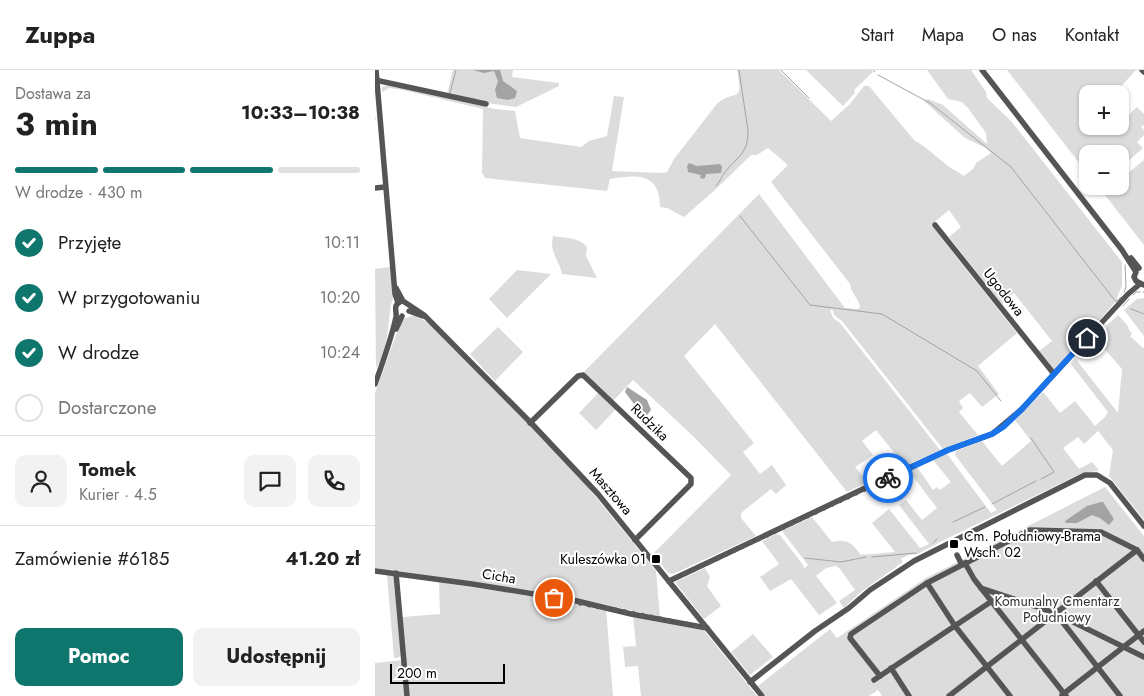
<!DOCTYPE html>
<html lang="pl">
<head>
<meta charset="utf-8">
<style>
	body { margin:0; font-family:Jost,sans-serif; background:#f2f2f2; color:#222; height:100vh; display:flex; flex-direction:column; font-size:19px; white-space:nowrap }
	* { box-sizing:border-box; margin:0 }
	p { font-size:16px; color:#767676 }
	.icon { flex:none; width:28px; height:28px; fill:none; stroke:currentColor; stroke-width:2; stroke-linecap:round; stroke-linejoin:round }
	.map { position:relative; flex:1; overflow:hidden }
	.details { display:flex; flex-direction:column; background:#fff; width:375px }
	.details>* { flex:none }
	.buttons { position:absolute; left:704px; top:15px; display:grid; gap:10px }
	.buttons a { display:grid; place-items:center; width:50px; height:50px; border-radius:10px; background:#fff; box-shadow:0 1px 4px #0004; font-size:25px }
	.scale { position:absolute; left:15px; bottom:12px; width:115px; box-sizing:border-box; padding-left:5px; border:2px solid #000; border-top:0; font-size:14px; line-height:18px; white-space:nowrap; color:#000; -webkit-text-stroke:4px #fff; paint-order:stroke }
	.pin { position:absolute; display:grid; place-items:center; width:42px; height:42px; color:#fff; margin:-21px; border:2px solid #fff; border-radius:50%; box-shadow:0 1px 5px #0007 }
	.courier { position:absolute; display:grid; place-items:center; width:50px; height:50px; margin:-25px; border:4px solid #1a73e8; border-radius:50%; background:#fff; color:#222; box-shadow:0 1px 6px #0007 }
	.overview em { font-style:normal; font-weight:700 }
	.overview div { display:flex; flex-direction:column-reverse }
	.overview { display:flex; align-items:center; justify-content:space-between; height:85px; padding:0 15px }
	h1 { font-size:32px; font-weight:700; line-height:38px }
	.bar { display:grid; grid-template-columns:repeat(4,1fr); gap:8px 5px; align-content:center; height:60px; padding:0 15px }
	.bar i { height:6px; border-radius:4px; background:#e0e0e0 }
	.bar .active { background:#0f766e }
	.bar p { grid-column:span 4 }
	.line { display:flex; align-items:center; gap:12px; padding:0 15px; border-top:1px solid #e0e0e0 }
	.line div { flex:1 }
	.round { display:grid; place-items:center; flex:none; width:52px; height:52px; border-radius:10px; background:#f2f2f2 }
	ol { padding:0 15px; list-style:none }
	li { display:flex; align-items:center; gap:15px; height:55px }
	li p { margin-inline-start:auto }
	li .icon { padding:5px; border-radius:50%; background:#0f766e; color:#fff; stroke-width:4 }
	li:last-child { color:#767676 }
	li i { width:28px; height:28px; border:2px solid #e0e0e0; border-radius:50% }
	.primary-button { display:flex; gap:10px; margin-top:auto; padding:10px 15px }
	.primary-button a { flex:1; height:58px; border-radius:10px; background:#0f766e; color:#fff; font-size:20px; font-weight:700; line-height:58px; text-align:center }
	.primary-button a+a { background:#f2f2f2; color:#222 }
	header { display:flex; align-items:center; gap:30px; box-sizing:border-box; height:70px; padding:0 25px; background:#fff; border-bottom:1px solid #e0e0e0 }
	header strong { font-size:24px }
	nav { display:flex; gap:28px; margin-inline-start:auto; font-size:18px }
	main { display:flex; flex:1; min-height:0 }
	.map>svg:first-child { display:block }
</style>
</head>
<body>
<header>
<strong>Zuppa</strong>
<nav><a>Start</a><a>Mapa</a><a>O nas</a><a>Kontakt</a></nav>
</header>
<main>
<section class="details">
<div class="overview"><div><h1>3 min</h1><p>Dostawa za</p></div><em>10:33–10:38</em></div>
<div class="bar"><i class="active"></i><i class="active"></i><i class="active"></i><i></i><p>W drodze · 430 m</p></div>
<ol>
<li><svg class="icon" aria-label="check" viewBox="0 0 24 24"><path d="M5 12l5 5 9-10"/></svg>Przyjęte<p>10:11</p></li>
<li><svg class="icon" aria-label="check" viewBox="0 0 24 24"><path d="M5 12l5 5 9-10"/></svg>W przygotowaniu<p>10:20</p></li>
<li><svg class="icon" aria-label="check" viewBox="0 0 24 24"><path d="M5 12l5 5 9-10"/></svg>W drodze<p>10:24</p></li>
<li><i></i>Dostarczone</li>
</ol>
<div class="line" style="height:90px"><a class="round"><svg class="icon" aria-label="person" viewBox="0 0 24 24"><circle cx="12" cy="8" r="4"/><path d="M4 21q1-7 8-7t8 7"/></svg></a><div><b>Tomek</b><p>Kurier · 4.5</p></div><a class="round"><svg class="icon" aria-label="chat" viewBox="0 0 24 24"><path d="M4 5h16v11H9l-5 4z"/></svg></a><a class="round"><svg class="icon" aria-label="phone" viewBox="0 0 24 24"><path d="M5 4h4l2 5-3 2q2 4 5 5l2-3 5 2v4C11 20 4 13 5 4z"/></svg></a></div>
<div class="line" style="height:65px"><div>Zamówienie #6185</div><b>41.20 zł</b></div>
<div class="primary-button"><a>Pomoc</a><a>Udostępnij</a></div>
</section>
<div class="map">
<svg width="769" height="626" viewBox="0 0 769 626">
	<rect width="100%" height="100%" fill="#fff"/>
	<g fill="#dcdcdc">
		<polygon points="78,0 138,0 137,7 184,13 184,16 141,37 112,33 72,24"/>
		<path d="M362 0H404L456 51 475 34 489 16H494L539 70 550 77 573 96 589 106 598 99 601 93 616 83 611 78 590 68 549 31 553 29 568 35 612 74 611 63 593 38 587 32 573 29 552 0H596L611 22 612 28 636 51 747 192V215L742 228 743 229 680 300H678L663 282 677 271 639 223 627 234 574 167 586 157 574 140 556 155 642 263 603 296 624 324 607 337 595 323 584 331 588 338 584 342 603 365 568 379 467 251 459 245 458 240H455L458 248 465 253 565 380 530 396 501 360 487 371 498 385 480 397 493 412 472 422 340 254 309 286 379 373 368 382 385 404 397 395 411 415 401 424 396 419 366 443V448L381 466 298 504 293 503 278 484 356 405 319 367 258 310 238 331 208 303 384 124 470 238 483 239 485 237C484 229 476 223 475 214L396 112 412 96V94L393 78 382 85H376L340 120 309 147 292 138 285 137C285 103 263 104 235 109L232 121 110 108 107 103 108 39 28 20 14 18 7 22V17L13 15 120 39 140 41 145 68 206 77 214 71 232 66 239 26 249 27 237 101 287 103 292 102 299 89 341 35C359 17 369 37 362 0Z"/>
		<polygon points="431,0 496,0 498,2 479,20 480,23 468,36"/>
		<polygon points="632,0 761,0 739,24 712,24 712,56 745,56 745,53 762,37 769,44 769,55 766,57 769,60 769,65 762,72 768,78 745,98 745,84 712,84 712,103"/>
		<polygon points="769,90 769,175 723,116 745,116 745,107 747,108"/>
		<path d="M178 166C189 168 204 167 212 177L211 186 222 208 187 204C184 189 174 183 178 166Z"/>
		<path d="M15 197 18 227 17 233 15 234H16C13 253 13 283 1 298L0 199Z"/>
		<polygon points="142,200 176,204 132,248 114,229"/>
		<polygon points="769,228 769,266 749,240 762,229"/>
		<polygon points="41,245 54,254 191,392 207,410 281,501 285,547 227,534 22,501 0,500 0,323 25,254 30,248"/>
		<path d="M743 245 753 256V258L757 264 755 266 768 278 769 277V450L734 406 738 380 723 361 709 374 703 367 688 378 704 399 717 392 723 399V401L707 403 565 472 543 484 533 485 526 489 528 492 486 522 469 538 464 531 480 520 465 499 461 496 451 498 441 506 462 533 444 545 416 509 395 521 385 507 404 494 387 471 401 464 405 465 428 495 429 499 433 495 407 461 437 447 457 472C472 468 477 473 486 485L520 482 497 453 514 439 545 478 554 474 524 435 531 430 547 450 562 438 534 401 542 397 558 420 562 417 565 420 576 412 558 390 572 384 616 443 622 440 580 385 581 381 607 371 627 396 656 371 640 350 668 322 685 343 700 331 720 356 730 347 733 342 695 293 700 288 743 343 747 299 720 268 732 258 731 256Z"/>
		<polygon points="123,257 148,282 120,311 95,284"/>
		<polygon points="224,322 241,339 221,360 204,343"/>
		<polygon points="730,417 769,466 769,626 507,626 503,620 494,626 391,626 383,616 455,559 462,568 551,508"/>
		<polygon points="330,498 335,507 332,516 346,536 329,549 300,512"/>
		<polygon points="12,505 20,506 27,584 23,588 19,588"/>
		<polygon points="64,512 231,538 238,626 34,626 27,547 65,544"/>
		<polygon points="258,545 327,558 382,626 266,626 263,596 250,597 250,595 248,577 261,576"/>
		<polygon points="378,564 398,587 375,605 356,582"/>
		<polygon points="28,590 31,626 0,626 0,593"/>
	</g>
	<g fill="#a3a3a3">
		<polygon points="98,0 125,0 128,11 142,21 140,28 133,30 122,28 120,20 123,11 119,1 109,3"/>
		<polygon points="314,93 322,96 345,94 347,97 346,103 331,104 330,108 327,109 325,107 326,105 313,102 312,96"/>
		<polygon points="252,317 272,330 276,340 272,345 259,334 250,322"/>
		<polygon points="726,432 728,432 739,449 734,455 725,448 717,445 702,453 691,453 690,451 712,436"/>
	</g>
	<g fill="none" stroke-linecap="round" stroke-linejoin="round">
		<g stroke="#a3a3a3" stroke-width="1">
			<polyline points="406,0 434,28"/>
			<polyline points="498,0 500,2"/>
			<polyline points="503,5 555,33 636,97 741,232 746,227"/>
			<polyline points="75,23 81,0"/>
			<polyline points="0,49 0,48"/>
			<path d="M341 116C345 112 347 106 350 102 363 86 373 84 373 61L364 0"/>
			<polyline points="365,146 435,235 507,244 602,301 626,331"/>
			<polyline points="749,222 751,217 750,195"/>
			<polyline points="768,222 769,222"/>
			<polyline points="758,225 761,222 765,222"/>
			<polyline points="748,236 754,229"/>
			<polyline points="756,239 769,244"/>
			<polyline points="656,368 679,402 666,409"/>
			<polyline points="617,434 661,411"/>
			<polyline points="578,452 610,437"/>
			<polyline points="558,473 562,469"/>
			<polyline points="497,487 541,483"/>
			<polyline points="430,488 466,492 491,487"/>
		</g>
		<g stroke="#555" stroke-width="5.5">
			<polyline points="1,0 20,224 23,233"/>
			<polyline points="607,0 747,180 761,202 759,207 761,211 769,215"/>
			<polyline points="767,0 769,2"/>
			<polyline points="0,10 111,34"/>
			<polyline points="0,118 10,117"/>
			<polyline points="560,155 679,304"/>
			<polyline points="756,188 764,198"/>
			<polyline points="21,218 28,231 49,245 158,355 223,424 387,626"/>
			<polyline points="34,241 48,246"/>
			<polyline points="21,259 27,246"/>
			<path d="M0 314C8 292 16 270 21 247 22 240 17 235 27 231"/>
			<polyline points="155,353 203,306 208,305 316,408 316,414 260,470"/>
			<polyline points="582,485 587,495"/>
			<polyline points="590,493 599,509 606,518 680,543 769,587"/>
			<polyline points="0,501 97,514 202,531 256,544 332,558"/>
			<polyline points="21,503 32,626"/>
			<polyline points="294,511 488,419 573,380 617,364 647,339 753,224 765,214"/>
			<polyline points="721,511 769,572"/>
			<polyline points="552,513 580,556 635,626"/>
			<polyline points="606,518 691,626"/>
			<polyline points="682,545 745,626"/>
			<polyline points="516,598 534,626"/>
			<polyline points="505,606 475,568 476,564 552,513 655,460 726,462 762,480 769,489"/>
			<polyline points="499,610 617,531"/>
			<polyline points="375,612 440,561 474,538 495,520 539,491 710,405 722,405 735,413 769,456"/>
			<polyline points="687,625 769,561"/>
			<polyline points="574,626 762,480"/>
		</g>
	</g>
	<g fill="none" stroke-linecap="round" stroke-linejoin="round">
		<polyline stroke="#595959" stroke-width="5" stroke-dasharray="0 9" points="179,528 332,558 294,511 513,408"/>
		<polyline stroke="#1a73e8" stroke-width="6" points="513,408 573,380 617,364 628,357 647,339 712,268"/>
	</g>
	<g fill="#000" stroke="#fff" stroke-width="2">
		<rect x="574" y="469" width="10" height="10" rx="2.5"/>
		<rect x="276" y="484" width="10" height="10" rx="2.5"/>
	</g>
	<g text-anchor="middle" stroke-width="4" stroke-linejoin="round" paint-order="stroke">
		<g font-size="14" fill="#000" stroke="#fff">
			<text transform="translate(629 222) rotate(52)" y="5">Ugodowa</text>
			<text transform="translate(275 352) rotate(44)" y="5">Rudzika</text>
			<text transform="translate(236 421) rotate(49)" y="5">Masztowa</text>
			<text transform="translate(124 506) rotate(9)" y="5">Cicha</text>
		</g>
		<g font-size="14" fill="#000" stroke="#fff" text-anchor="start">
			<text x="589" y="471">Cm. Południowy-Brama<tspan x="589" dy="16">Wsch. 02</tspan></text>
			<text x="271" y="494" text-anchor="end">Kuleszówka 01</text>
		</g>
		<g font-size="14" fill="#333" stroke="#fff">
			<text x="682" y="536">Komunalny Cmentarz<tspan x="682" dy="16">Południowy</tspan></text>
		</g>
	</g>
</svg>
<div class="buttons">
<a>+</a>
<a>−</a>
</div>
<div class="scale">200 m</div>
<div class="pin" style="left:179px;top:528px;background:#ea580c"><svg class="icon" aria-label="bag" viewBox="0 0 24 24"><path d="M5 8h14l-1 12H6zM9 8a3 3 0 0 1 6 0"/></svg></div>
<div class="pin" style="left:712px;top:268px;background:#1f2937"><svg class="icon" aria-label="home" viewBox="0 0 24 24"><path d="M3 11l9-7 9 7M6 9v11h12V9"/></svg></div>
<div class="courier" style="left:513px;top:408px"><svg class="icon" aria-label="bike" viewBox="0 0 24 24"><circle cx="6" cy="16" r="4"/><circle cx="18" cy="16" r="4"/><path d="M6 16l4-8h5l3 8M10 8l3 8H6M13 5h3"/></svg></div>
</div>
</main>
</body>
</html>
